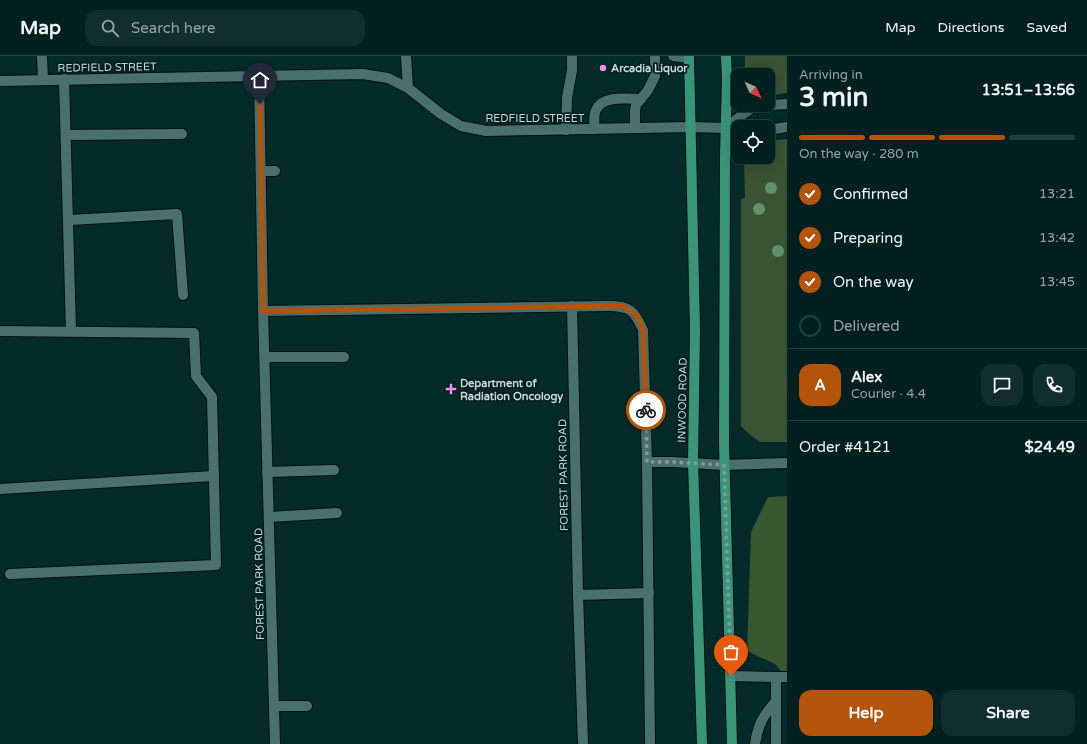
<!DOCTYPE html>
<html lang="en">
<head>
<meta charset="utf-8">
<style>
	body { margin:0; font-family:"Varela Round",sans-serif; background:#112d2d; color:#f1f3f6; height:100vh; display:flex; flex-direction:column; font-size:15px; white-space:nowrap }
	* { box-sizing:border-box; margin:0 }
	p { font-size:13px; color:#97a3a5 }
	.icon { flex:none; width:22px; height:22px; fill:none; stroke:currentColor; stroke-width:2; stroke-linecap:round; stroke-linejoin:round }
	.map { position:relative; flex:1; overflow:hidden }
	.details { display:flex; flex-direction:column; background:#032020; width:300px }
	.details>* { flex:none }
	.needle { width:26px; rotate:134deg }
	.controls { position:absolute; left:731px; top:12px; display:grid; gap:8px }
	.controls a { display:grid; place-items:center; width:44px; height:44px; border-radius:8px; background:#032020; box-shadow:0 4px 16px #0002,0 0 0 1px #243e3e; font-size:20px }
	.pin { position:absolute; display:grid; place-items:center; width:34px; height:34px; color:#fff; margin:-41px -17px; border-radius:50% 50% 50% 0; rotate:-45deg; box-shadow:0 0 4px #0007 }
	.pin .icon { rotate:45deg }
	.courier { position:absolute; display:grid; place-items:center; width:40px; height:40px; margin:-20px; border:3px solid #b45309; border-radius:50%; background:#fff; color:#222; box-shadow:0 1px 5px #0007 }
	.overview em { font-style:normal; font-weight:700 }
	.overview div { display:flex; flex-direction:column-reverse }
	.overview { display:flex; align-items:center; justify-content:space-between; height:68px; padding:0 12px }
	h1 { font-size:26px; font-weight:700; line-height:30px }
	.bar { display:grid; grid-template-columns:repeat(4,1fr); gap:6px 4px; align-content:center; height:48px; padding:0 12px }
	.bar i { height:5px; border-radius:3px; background:#243e3e }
	.bar .active { background:#b45309 }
	.bar p { grid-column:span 4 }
	.line { display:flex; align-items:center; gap:10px; padding:0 12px; border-top:1px solid #243e3e }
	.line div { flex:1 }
	.round { display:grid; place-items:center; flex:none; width:42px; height:42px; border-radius:12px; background:#112d2d }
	ol { padding:0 12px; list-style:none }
	li { display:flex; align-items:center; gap:12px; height:44px }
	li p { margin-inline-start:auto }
	li .icon { padding:4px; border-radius:50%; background:#b45309; color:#fff; stroke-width:4 }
	li:last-child { color:#97a3a5 }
	li i { width:22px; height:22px; border:2px solid #243e3e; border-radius:50% }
	.cta { display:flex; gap:8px; margin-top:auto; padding:8px 12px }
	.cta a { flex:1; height:46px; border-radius:12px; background:#b45309; color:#fff; font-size:16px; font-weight:700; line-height:46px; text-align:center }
	.cta a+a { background:#112d2d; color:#f1f3f6 }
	header { display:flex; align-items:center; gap:24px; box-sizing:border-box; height:56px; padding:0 20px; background:#032020; border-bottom:1px solid #243e3e }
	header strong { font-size:19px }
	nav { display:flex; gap:22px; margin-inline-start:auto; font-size:14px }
	.search { width:280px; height:36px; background:#112d2d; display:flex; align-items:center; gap:10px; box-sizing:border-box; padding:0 14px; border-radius:12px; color:#97a3a5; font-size:15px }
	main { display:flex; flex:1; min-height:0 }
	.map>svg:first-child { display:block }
</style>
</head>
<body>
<header>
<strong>Map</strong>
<div class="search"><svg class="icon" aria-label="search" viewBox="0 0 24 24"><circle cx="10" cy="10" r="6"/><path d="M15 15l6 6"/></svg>Search here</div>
<nav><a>Map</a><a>Directions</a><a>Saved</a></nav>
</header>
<main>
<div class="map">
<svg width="787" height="688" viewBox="0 0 787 688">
	<rect width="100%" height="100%" fill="#042b2a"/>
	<g fill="#3a5333">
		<polygon points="745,0 787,0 787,37 768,40 768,19 745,19"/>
		<polygon points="787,83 787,386 760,386 749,378 741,370 741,143 745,142 744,101 768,101 768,85"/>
	</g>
	<polygon fill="#38562f" points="787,440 787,623 775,608 747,595 751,476 768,441"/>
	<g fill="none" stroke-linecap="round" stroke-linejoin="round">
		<defs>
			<g id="minor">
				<polyline points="42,0 43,24"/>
				<polyline points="406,0 408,32"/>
				<polyline points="673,0 689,2"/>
				<polyline points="259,20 263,255 275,688"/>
				<polyline points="64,23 71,275"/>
				<polyline points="0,25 363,18 388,22 408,32 441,58 461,70 486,75 691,71 726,72 738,75"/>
				<polyline points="635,72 635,55 636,49 648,34 655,20 655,0"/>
				<polyline points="726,72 746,56 755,50 787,48"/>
				<path d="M594 73C595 68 593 59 596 54 602 39 627 43 641 43"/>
				<polyline points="566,74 567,42 572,14 572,0"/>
				<polyline points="768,74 787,71"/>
				<polyline points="66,79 182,78"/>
				<polyline points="261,115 275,115"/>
				<polyline points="69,164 177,158 183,239"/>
				<polyline points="572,250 578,539 649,537"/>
				<path d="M263 255 608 250C630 250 634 254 643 274L647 406 650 688"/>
				<polyline points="0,275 194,277 196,320 212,341 216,509 10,518"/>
				<polyline points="265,301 344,301"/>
				<polyline points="647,406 673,406 724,409 787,407"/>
				<polyline points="267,416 334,414"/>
				<polyline points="0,433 213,420"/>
				<polyline points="269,461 337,457"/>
				<polyline points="578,539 583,688"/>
				<polyline points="731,620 776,621 776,688"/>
				<polyline points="776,621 787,621"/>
				<polyline points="274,650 307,650"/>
				<path d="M755 688C758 668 763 660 776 645"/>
			</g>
			<g id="major">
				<polyline points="689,0 695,274 693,406 702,688"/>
				<polyline points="726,0 727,23 725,101 724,386 732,688"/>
			</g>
		</defs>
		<use href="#minor" stroke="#001312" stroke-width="12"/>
		<use href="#major" stroke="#001312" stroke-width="12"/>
		<use href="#minor" stroke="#4a706e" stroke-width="10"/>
		<use href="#major" stroke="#39957a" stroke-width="10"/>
	</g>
	<g fill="#63906c">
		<circle cx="771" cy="132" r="6"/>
		<circle cx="759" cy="153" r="6"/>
		<circle cx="778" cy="195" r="6"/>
	</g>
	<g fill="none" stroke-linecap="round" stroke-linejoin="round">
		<polyline stroke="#819b9a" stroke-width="4" stroke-dasharray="0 7.2" points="646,354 647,406 673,406 724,409 731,620"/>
		<polyline stroke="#b45309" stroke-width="5" points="260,48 263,255 622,250 630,254 638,262 643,274 646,354"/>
	</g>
	<g fill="#ed8cfa" stroke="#04211f" stroke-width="1.5">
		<circle cx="603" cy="12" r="4"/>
		<path d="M449 327h4v4h4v4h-4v4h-4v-4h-4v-4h4z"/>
	</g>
	<g text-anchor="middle" stroke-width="3.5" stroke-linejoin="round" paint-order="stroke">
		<g font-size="11" fill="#c4d8d7" stroke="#04211f">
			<text transform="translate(107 11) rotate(-1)" y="4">REDFIELD STREET</text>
			<text x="535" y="66">REDFIELD STREET</text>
			<text transform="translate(682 344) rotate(-89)" y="4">INWOOD ROAD</text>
			<text transform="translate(563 419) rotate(-91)" y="4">FOREST PARK ROAD</text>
			<text transform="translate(259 528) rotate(-91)" y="4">FOREST PARK ROAD</text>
		</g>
		<g font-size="11" font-weight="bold" fill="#c4d8d7" stroke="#04211f" text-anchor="start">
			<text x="611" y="16">Arcadia Liquor</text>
			<text x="460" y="331">Department of<tspan x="460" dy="13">Radiation Oncology</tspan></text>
		</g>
	</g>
</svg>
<div class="controls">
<a><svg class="needle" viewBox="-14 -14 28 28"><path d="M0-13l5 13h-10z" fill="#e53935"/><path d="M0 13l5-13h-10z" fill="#97a3a5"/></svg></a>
<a><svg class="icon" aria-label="locate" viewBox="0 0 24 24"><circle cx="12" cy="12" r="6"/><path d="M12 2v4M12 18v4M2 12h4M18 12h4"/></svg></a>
</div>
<div class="pin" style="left:731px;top:620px;background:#ea580c"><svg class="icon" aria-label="bag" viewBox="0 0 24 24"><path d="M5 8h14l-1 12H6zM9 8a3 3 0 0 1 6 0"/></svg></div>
<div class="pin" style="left:260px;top:48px;background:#1f2937"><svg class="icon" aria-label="home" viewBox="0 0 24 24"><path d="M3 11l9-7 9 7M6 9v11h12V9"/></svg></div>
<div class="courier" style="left:646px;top:354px"><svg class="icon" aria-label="bike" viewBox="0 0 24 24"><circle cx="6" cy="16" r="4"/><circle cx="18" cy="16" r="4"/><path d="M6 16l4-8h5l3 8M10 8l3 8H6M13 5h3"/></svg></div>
</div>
<section class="details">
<div class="overview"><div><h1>3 min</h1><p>Arriving in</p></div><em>13:51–13:56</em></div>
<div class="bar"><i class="active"></i><i class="active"></i><i class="active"></i><i></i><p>On the way · 280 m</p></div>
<ol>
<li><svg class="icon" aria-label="check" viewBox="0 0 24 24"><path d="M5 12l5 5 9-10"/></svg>Confirmed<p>13:21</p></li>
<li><svg class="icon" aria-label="check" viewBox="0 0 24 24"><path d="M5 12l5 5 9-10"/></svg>Preparing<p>13:42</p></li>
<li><svg class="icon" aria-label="check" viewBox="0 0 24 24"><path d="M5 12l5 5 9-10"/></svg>On the way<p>13:45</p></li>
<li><i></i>Delivered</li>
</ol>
<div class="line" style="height:72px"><b class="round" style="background:#b45309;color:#fff">A</b><div><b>Alex</b><p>Courier · 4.4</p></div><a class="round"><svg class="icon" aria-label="chat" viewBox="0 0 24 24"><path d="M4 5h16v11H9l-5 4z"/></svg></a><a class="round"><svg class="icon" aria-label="phone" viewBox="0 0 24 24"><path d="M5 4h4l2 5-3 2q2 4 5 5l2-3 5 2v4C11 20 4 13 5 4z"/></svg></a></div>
<div class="line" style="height:52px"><div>Order #4121</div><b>$24.49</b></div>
<div class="cta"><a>Help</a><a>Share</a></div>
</section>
</main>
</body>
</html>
